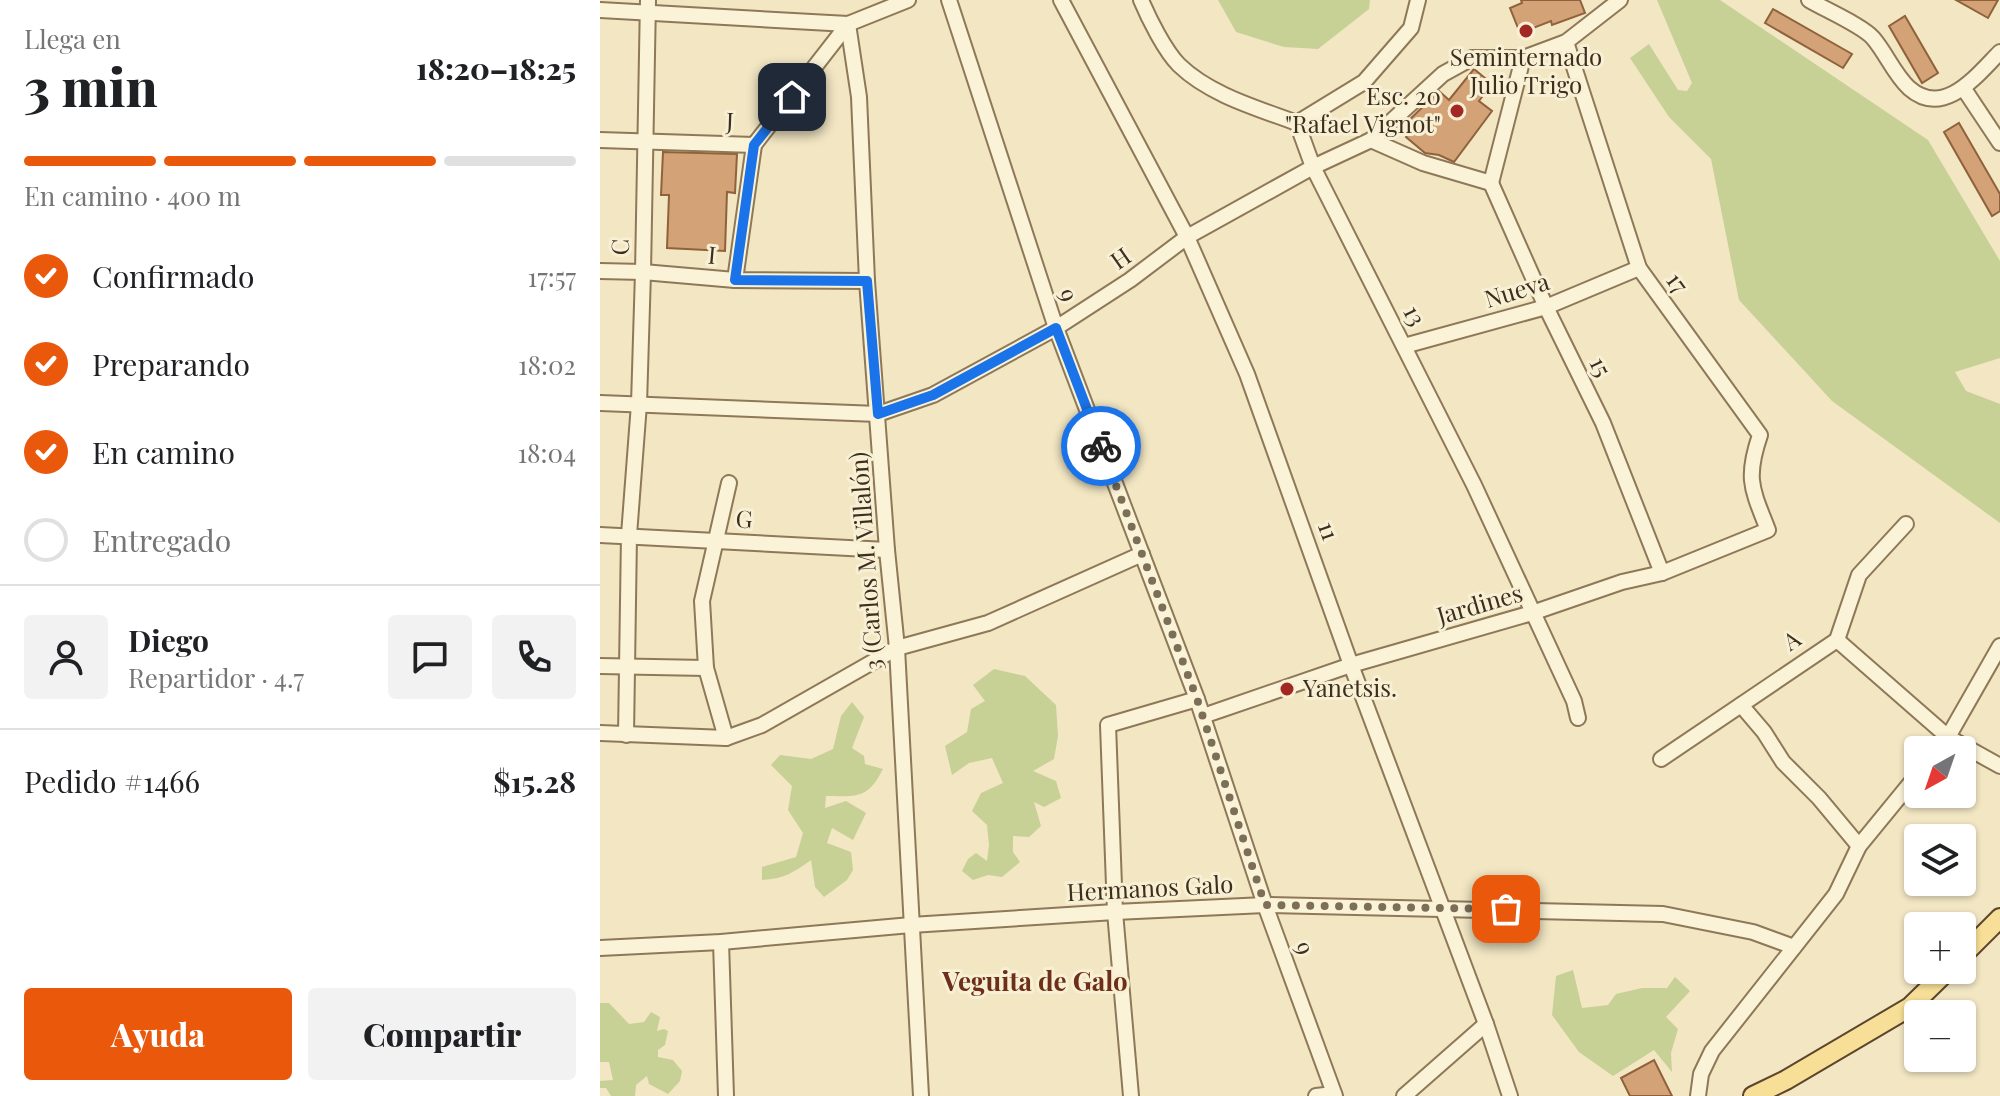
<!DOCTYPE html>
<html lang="es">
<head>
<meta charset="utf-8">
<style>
	body { margin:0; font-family:"Playfair Display",serif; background:#f2f2f2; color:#202124; height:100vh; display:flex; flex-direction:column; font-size:30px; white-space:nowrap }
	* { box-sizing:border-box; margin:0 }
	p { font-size:26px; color:#757577 }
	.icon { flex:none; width:44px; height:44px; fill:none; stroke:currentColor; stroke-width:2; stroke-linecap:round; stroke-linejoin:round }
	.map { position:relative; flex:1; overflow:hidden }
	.drawer { display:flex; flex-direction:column; background:#fff; width:600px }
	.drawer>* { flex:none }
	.needle { width:52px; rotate:220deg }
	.controls { position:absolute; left:1304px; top:736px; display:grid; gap:16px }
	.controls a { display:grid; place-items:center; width:72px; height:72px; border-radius:8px; background:#fff; box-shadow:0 2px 6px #0004; font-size:40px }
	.pin { position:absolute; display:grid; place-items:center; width:68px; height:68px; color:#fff; margin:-34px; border-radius:16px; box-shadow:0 4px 12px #0006 }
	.courier { position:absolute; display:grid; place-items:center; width:80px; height:80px; margin:-40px; border:6px solid #1a73e8; border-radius:50%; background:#fff; color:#222; box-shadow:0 2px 10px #0007 }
	.head em { font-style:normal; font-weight:800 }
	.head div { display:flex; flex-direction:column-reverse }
	.head { display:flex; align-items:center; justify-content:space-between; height:136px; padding:0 24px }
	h1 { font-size:52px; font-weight:800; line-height:60px }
	.bar { display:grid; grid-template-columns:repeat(4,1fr); gap:12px 8px; align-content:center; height:96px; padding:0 24px }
	.bar i { height:10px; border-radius:6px; background:#e0e0e0 }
	.bar .current { background:#ea580c }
	.bar p { grid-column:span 4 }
	.line { display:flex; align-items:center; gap:20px; padding:0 24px; border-top:2px solid #e0e0e0 }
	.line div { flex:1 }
	.round { display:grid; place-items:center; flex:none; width:84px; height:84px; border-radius:8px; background:#f2f2f2 }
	ol { padding:0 24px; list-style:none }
	li { display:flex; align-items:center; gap:24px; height:88px }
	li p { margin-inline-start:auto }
	li .icon { padding:8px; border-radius:50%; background:#ea580c; color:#fff; stroke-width:4 }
	li:last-child { color:#757577 }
	li i { width:44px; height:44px; border:4px solid #e0e0e0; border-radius:50% }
	.primary-button { display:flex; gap:16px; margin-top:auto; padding:16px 24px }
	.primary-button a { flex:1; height:92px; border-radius:8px; background:#ea580c; color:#fff; font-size:32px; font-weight:800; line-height:92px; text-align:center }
	.primary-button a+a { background:#f2f2f2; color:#202124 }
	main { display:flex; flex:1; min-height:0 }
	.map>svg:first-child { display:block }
</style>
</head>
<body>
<main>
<section class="drawer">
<div class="head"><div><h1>3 min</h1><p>Llega en</p></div><em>18:20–18:25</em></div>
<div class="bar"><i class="current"></i><i class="current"></i><i class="current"></i><i></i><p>En camino · 400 m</p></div>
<ol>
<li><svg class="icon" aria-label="check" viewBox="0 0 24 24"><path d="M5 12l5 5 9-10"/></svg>Confirmado<p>17:57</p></li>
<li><svg class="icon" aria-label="check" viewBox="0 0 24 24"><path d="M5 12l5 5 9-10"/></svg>Preparando<p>18:02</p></li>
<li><svg class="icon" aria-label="check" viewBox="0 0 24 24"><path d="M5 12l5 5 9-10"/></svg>En camino<p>18:04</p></li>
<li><i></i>Entregado</li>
</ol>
<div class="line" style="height:144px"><a class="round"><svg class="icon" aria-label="person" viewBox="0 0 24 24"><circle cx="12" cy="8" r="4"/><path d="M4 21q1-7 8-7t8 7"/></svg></a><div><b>Diego</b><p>Repartidor · 4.7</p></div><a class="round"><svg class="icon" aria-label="chat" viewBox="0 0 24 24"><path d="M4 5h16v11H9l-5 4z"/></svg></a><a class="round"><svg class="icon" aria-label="phone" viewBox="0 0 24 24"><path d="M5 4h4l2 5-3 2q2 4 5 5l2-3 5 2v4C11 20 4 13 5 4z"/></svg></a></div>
<div class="line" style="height:104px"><div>Pedido #1466</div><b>$15.28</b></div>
<div class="primary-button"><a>Ayuda</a><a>Compartir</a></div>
</section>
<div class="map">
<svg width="1400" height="1096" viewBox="0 0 1400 1096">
	<rect width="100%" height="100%" fill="#f2e6c3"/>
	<g fill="#c7d196">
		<polygon points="618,0 770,0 769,9 718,49 684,47 636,32"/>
		<polygon points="1057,0 1120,0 1328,140 1400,261 1400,358 1355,372 1366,391 1400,404 1400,523 1232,401 1139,300 1111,159 1069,117 1030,58 1049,44 1078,90 1087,91 1092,83"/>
		<polygon points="394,669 425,676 456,705 458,736 454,759 433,771 456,781 461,798 444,807 434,802 441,826 429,837 413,836 413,852 420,862 402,877 388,875 373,880 362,871 368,859 376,853 387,861 389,845 387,825 372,811 381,793 403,783 392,758 369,763 352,775 345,746 367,732 371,709 385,701 373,685"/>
		<path d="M252 702 264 717 252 748 264 756 265 764 283 769C267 800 257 796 226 796L225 808 246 801 266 813 253 840 232 828 227 843 251 852 253 870 247 880 224 897 215 887 211 860C195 872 183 879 162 880V867L196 857 203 833 188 810 192 786 171 765 180 755 211 759 233 749 241 716Z"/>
		<polygon points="973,970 982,1008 1008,1005 1016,994 1042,988 1067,988 1075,977 1090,991 1066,1017 1078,1029 1071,1053 1072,1072 1054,1050 1013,1076 979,1052 952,1015 956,976"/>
		<polygon points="0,1003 9,1003 29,1024 44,1022 51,1012 60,1017 57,1031 64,1029 68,1031 65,1045 58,1050 58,1057 73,1060 82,1071 80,1081 68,1094 49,1084 47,1076 36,1085 35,1096 11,1096 6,1088 0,1088 0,1081 13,1080 9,1062 0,1062"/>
	</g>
	<g fill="#d3a276" stroke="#8f623c" stroke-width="2">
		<polygon points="921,0 980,0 985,13 952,25 951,21 920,33 910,8 922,3"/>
		<polygon points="1356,0 1398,0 1388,18"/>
		<polygon points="1173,9 1252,54 1243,68 1165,23"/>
		<polygon points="1305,16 1338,73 1322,83 1289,26"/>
		<polygon points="874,69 892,84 879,101 892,111 854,162 839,155 825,153 806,137 808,134 801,128 839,91 849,100"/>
		<polygon points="1359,123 1400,194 1400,211 1392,216 1344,132"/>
		<polygon points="63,152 137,154 135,193 127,192 125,251 67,248 69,195 61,195"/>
		<polygon points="1054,1060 1072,1096 1030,1096 1021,1078"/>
	</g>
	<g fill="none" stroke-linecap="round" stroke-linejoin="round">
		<defs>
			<g id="minor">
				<polyline points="349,0 456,328 597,699 665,905 735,1096"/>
				<polyline points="461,0 587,237 647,374 751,665 886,1024 910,1096"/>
				<path d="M541 0C549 19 565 51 579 65 610 95 657 108 697 123L713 167 874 485 974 701 978 718"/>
				<path d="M1209 0C1224 9 1263 26 1273 38 1286 53 1294 74 1309 88 1344 119 1377 75 1400 52"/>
				<polyline points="0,10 248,24 308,0"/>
				<polyline points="248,24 259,97 267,281 287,550 297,648 321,1096"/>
				<polyline points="1364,89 1400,143"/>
				<polyline points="697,123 764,82 811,28 818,0"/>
				<polyline points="0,140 154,145 248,24"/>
				<polyline points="771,140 823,163 891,183 923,58"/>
				<polyline points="891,183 946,307 1003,423 1062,573"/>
				<polyline points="0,271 43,272 135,280 267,281"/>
				<polyline points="135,280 154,145"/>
				<polyline points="804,346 946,307 1039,268"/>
				<polyline points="0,403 278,414 333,395 456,328 530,280 587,237 713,167 771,140 843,74 872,58 923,58 966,42 1020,0"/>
				<polyline points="0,535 287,550"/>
				<polyline points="1237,640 1348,737 1400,766"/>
				<polyline points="0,666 106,668"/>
				<polyline points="1141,705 1164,732 1183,762 1219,798 1259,846"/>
				<path d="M603 716 751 665 932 613 1022 582 1062 573 1168 530C1152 489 1145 479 1160 435L1039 268 966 42"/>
				<polyline points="0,733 126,738 162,725 297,648 388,623 542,554"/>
				<polyline points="26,735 29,535 39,404 43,272 48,0"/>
				<polyline points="126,738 106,668 102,601 129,483"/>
				<polyline points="1338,750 1348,737 1400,646"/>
				<polyline points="1061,759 1237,640 1259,575 1306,524"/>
				<polyline points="121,942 126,1096"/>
				<polyline points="0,948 121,942 311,925 515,912 665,905 1063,914 1153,932 1194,947"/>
				<polyline points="531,1096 515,912 508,725 597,699"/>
				<polyline points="716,1096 734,1094"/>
				<polyline points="804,1096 886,1024"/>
				<polyline points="1098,1096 1101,1074 1112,1051 1236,894 1259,846 1318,774"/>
			</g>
			<g id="major">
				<polyline points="1362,956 1400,918"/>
				<polyline points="1153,1096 1186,1080 1310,1007 1348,970"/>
			</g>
		</defs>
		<use href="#minor" stroke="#8e7858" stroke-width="18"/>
		<use href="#major" stroke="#5c452d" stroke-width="22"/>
		<use href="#minor" stroke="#fbf3d8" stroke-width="14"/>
		<use href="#major" stroke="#f8df98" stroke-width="18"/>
	</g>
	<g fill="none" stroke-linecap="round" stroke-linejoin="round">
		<polyline stroke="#7c6e57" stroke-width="8" stroke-dasharray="0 14.4" points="501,446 597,699 665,905 906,909"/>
		<polyline stroke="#1a73e8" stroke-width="10" points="192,97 154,145 135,280 267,281 278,414 333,395 456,328 501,446"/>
	</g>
	<g fill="#a22923" stroke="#f8f0d4" stroke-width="3">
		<circle cx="926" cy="31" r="8"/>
		<circle cx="857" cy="111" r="8"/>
		<circle cx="687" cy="689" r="8"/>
	</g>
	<g text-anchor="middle" stroke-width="6" stroke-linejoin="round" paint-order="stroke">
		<g font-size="24" fill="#3d2e1d" stroke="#f8f0d4">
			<text x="926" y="66">Seminternado<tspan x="926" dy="28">Julio Trigo</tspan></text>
			<text x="841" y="105" text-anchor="end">Esc. 20<tspan x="841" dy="28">"Rafael Vignot"</tspan></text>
			<text x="703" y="697" text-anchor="start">Yanetsis.</text>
		</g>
		<g font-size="24" fill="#3d2e1d" stroke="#f8f0d4">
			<text transform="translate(130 122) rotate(2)" y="8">J</text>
			<text transform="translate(21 247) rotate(-89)" y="8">C</text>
			<text transform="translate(112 256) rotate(5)" y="8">I</text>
			<text transform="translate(521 259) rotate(-35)" y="8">H</text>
			<text transform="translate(1077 283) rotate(54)" y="8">17</text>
			<text transform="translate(917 291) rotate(-17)" y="8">Nueva</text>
			<text transform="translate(468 295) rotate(72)" y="8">9</text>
			<text transform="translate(814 316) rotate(63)" y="8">13</text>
			<text transform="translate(1000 367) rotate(64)" y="8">15</text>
			<text transform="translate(144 520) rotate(3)" y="8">G</text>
			<text transform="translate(728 531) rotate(71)" y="8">11</text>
			<text transform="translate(267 561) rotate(-94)" y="8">3 (Carlos M. Villalón)</text>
			<text transform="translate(880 605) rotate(-16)" y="8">Jardines</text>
			<text transform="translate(1192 641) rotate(-34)" y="8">A</text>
			<text transform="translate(550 889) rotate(-3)" y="8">Hermanos Galo</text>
			<text transform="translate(704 948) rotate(70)" y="8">9</text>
		</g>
		<g font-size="26" font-weight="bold" fill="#6d2f19" stroke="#f8f0d4">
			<text x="435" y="991">Veguita de Galo</text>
		</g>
	</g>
</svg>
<div class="controls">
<a><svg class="needle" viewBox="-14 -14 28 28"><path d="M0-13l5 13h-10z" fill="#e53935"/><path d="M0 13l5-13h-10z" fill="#757577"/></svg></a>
<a><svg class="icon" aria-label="layers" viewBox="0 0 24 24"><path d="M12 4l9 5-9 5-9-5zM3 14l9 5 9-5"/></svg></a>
<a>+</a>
<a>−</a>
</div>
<div class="pin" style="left:906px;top:909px;background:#ea580c"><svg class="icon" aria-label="bag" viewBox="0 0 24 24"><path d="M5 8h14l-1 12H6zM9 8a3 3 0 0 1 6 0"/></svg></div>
<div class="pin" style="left:192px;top:97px;background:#1f2937"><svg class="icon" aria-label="home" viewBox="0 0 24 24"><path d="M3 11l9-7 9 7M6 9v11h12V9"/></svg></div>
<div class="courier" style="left:501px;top:446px"><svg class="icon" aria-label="bike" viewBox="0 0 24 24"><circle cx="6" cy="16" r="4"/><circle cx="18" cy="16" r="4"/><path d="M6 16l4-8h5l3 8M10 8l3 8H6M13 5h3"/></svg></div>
</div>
</main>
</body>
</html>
